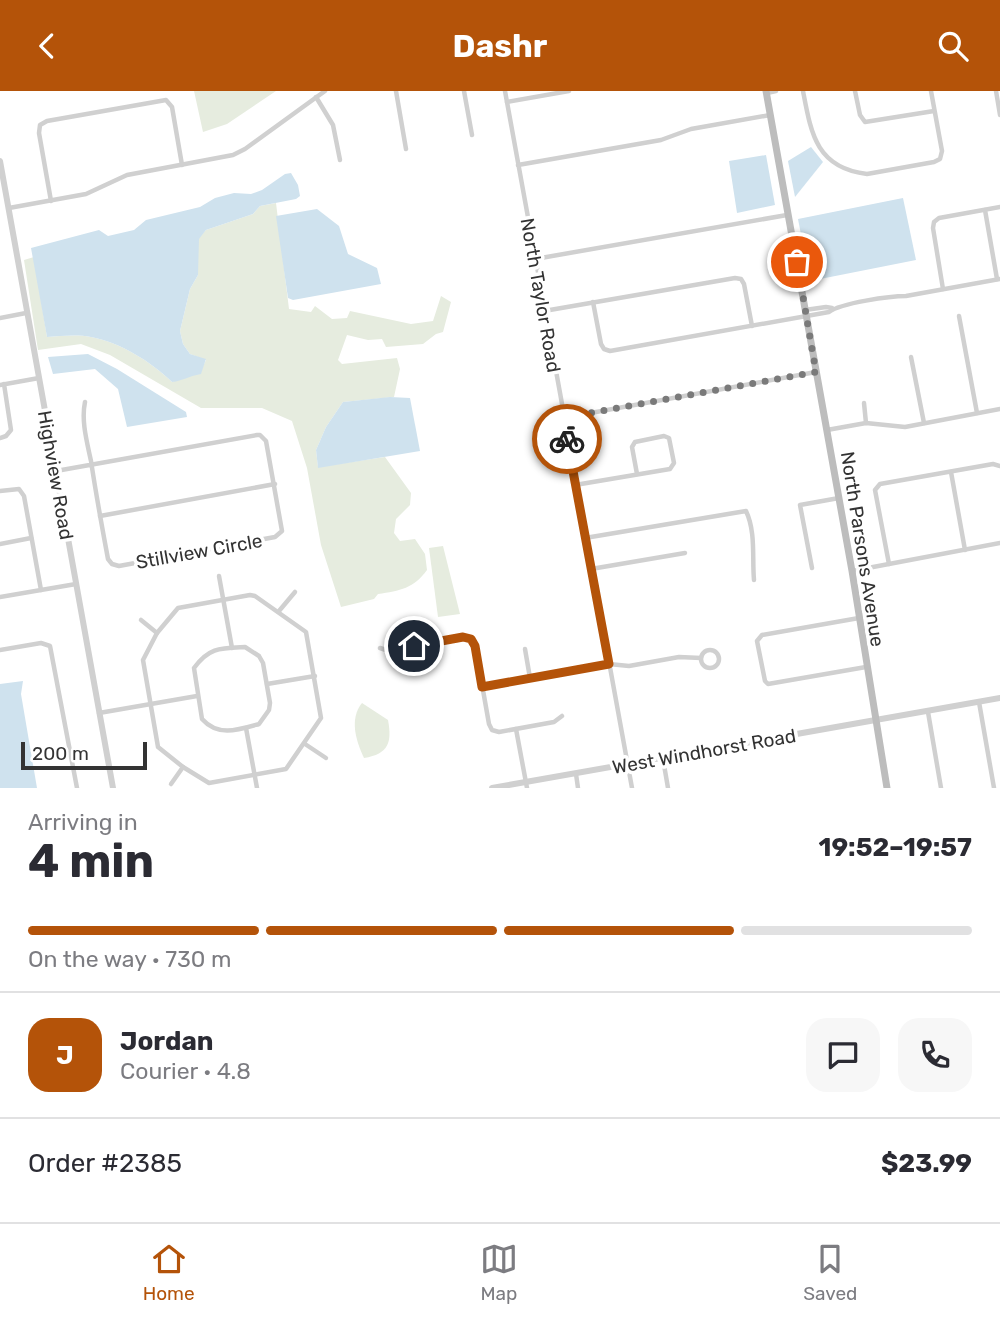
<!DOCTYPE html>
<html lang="en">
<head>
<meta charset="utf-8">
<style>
	body { margin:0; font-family:Rubik,sans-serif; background:#f7f7f7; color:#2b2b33; height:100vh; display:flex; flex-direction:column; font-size:26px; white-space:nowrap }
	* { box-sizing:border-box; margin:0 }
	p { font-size:23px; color:#7c7c81 }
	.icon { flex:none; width:38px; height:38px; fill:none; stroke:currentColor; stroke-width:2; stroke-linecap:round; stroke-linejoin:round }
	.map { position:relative; height:697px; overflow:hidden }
	.side { display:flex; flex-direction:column; background:#fff; flex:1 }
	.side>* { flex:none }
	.scale { position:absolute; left:21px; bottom:18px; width:126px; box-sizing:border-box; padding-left:7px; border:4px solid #333; border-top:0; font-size:19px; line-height:24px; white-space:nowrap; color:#333; -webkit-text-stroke:5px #fff; paint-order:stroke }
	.pin { position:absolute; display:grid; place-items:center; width:60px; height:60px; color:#fff; margin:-30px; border:4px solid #fff; border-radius:50%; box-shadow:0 2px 7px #0007 }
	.courier { position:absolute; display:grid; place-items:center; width:70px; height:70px; margin:-35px; border:5px solid #b45309; border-radius:50%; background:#fff; color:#222; box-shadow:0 2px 9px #0007 }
	.head em { font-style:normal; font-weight:700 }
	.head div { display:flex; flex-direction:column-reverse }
	.head { display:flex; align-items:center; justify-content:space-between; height:119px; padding:0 28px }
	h1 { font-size:46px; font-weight:700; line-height:52px }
	.bar { display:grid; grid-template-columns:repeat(4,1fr); gap:10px 7px; align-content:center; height:84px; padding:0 28px }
	.bar i { height:9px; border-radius:5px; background:#e1e1e2 }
	.bar .current { background:#b45309 }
	.bar p { grid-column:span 4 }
	.line { display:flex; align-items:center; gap:18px; padding:0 28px; border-top:2px solid #e1e1e2 }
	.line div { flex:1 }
	.round { display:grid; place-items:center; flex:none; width:74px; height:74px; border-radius:21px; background:#f7f7f7 }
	header { display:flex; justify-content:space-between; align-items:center; height:91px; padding:0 28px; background:#b45309; color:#fff; font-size:32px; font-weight:700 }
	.tab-bar { display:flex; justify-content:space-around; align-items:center; height:98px; border-top:2px solid #e1e1e2; background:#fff; font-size:19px; color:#7c7c81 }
	.tab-bar a { display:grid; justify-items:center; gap:4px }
	.tab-bar .current { color:#b45309 }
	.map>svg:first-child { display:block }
</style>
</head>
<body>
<header><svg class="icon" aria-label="back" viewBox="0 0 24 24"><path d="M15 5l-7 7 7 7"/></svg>Dashr<svg class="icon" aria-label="search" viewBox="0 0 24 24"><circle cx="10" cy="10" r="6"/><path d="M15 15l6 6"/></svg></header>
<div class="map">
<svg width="1000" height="697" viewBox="0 0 1000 697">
	<rect width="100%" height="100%" fill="#fff"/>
	<g fill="#e6ecdf">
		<polygon points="194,0 276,0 227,33 203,41"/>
		<path d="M276 112 289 218 311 221 315 215 332 228 347 227 350 220 411 233 433 230 441 205 451 211 443 241 436 243 423 253 386 256 382 248 368 249 347 244 338 269 342 273 397 267 400 278 394 306 343 311 326 336 316 359 318 376 385 366 411 402 410 414 396 428 394 442 400 450 415 448 425 463 427 479C414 497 400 500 378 503L374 508 341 516 321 454 307 377 292 330 262 317H201L110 264 81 253 38 259 24 169 34 166 47 246C61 245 77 243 91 246 121 252 150 270 172 291L201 279 206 269 190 263 183 253 180 240 190 198 198 184V148L206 139 253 123 260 115Z"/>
		<polygon points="443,455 460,523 438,526 429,457"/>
		<path d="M362 612 388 629C392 651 389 663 364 667 356 650 349 628 362 612Z"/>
	</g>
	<g fill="#cfe2ee">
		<polygon points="811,56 823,71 795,106 788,70"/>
		<polygon points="766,64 775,114 737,122 729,70"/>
		<path d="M291 82 298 94 300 105 296 108 260 115 253 123 206 139 199 148 198 184 190 198 180 240 183 253 190 263 206 268 201 283C188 285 183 290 172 291 150 270 121 252 91 246 77 243 61 245 47 246L31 157 99 139 108 145 134 139 146 129 200 116 215 107 234 102 251 103 262 99 285 83Z"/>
		<polygon points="903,107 916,169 810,190 798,128"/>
		<polygon points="317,118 339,135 348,163 377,177 381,193 293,209 288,207 276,125"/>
		<polygon points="88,263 117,278 186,321 187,326 127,336 118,298 95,278 53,283 48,266"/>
		<polygon points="390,306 410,307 420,360 318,377 316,359 326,336 343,311"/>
		<polygon points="23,590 21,603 37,697 0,697 0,593"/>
	</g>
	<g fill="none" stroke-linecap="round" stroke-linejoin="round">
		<g stroke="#d0d0d0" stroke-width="4.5">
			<polyline points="396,0 406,58"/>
			<polyline points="464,0 472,44"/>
			<polyline points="505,0 632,697"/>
			<path d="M803 0C811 42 816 77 867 83L934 71 940 68 942 60 931 0"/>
			<polyline points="855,0 860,24 865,31 934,20"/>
			<polyline points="996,0 1000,24"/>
			<polyline points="767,2 776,0"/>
			<polyline points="316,6 333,34 340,69"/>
			<polyline points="507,11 569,0"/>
			<polyline points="518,74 661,49 691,38 770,24"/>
			<polyline points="51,110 39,42 40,34 47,30 166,9 172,16 182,74"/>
			<polyline points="9,117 86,103 127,84 233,64 245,58 325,0"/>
			<polyline points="985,119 997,188"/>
			<polyline points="535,168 787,124"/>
			<polyline points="943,198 933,137 934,131 939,127 1000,116"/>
			<path d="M593 211 601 253 604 258 610 260 829 221C841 212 890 205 906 205L1000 188"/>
			<polyline points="805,219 826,216 832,217"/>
			<polyline points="544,220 735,187 741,188 744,193 752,235"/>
			<polyline points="959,225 977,322"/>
			<polyline points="0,227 26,222"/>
			<polyline points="911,266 924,332"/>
			<polyline points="0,294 39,287"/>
			<polyline points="864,312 866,332"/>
			<polyline points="563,327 816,281"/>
			<polyline points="827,339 866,332 905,336 1000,318"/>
			<polyline points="0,347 6,345 11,339 4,293"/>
			<path d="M56 380 257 344H260L266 350 282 440 275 446 119 475 112 473 108 468C102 436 96 403 91 370 87 351 81 330 85 311"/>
			<polyline points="951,381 965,459"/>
			<polyline points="575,394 670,378 674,372 669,347 664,345 635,351 632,356 637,383"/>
			<polyline points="0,400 19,398 24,405 41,499"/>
			<polyline points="100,425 275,393"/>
			<path d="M585 447 746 420C756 441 752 467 754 489"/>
			<polyline points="0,453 31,447"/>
			<polyline points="889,473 875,399 880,393 993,373 1000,375"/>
			<polyline points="812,477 800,414 839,407"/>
			<polyline points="591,478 685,462"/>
			<polyline points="852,480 1000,452"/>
			<polyline points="219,485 232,557"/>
			<polygon points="250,504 255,505 306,541 321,627 286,678 209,692 183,676 158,656 143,569 157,542 178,517"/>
			<polyline points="0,506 76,493"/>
			<polyline points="279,520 295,501"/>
			<polyline points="859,527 762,544 757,550 765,590 768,593 866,576"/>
			<polyline points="141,529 157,542"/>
			<path d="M245 556 259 565 263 572 270 612 269 619 259 633C238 639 218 646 202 628L194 577C209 556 221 557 245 556Z"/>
			<polyline points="380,557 389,560 467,546 475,554 489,633 492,639 499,641 554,631 562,625"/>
			<polyline points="525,558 530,587"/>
			<circle cx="710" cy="568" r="9"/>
			<polyline points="0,559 41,552 50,555 77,697"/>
			<polyline points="267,593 315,585"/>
			<polyline points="482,596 609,573 629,575 679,566 701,567"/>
			<polyline points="979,611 994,697"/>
			<polyline points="928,621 941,697"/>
			<polyline points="99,622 197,605"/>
			<polyline points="246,637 257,697"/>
			<polyline points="516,638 527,697"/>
			<polyline points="305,653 326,667"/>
			<polyline points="663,668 668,697"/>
			<polyline points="576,683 578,697"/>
			<polyline points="171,693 183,676"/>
		</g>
		<g stroke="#d0d0d0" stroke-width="6">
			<polyline points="0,70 113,697"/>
			<polyline points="492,697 1000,607"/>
		</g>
		<polyline stroke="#bdbdbd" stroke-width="7" points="766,0 852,480 887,697"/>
	</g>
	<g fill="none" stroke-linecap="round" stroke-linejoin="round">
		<polyline stroke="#7a7a7a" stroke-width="7" stroke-dasharray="0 12.6" points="567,348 563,327 816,281 797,171"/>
		<polyline stroke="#b45309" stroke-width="9" points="414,555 463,546 471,548 475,555 482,596 609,573 567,348"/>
	</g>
	<g text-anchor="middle" stroke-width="7" stroke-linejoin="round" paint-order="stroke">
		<g font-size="19" fill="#333" stroke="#fff">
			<text transform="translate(541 204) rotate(80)" y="7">North Taylor Road</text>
			<text transform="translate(56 384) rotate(80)" y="7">Highview Road</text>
			<text transform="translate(863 458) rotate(81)" y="7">North Parsons Avenue</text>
			<text transform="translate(199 460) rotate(-10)" y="7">Stillview Circle</text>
			<text transform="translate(704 660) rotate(-10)" y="7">West Windhorst Road</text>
		</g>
	</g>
</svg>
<div class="scale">200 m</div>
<div class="pin" style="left:797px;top:171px;background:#ea580c"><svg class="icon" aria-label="bag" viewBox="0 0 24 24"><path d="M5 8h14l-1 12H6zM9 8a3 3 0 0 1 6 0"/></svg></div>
<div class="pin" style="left:414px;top:555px;background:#1f2937"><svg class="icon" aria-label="home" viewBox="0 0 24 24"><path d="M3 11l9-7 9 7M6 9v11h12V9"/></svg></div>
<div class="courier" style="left:567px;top:348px"><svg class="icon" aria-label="bike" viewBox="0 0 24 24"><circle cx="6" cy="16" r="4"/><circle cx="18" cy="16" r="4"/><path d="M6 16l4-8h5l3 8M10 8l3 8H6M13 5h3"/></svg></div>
</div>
<section class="side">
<div class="head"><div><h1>4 min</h1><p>Arriving in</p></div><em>19:52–19:57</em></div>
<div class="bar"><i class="current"></i><i class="current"></i><i class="current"></i><i></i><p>On the way · 730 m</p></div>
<div class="line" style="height:126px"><b class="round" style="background:#b45309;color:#fff">J</b><div><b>Jordan</b><p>Courier · 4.8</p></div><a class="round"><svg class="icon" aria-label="chat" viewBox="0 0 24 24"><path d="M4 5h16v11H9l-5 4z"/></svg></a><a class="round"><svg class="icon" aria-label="phone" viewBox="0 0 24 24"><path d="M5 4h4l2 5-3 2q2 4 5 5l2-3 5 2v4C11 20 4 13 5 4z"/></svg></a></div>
<div class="line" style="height:91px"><div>Order #2385</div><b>$23.99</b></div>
</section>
<nav class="tab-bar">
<a class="current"><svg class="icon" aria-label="home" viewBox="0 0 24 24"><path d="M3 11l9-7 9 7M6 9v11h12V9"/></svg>Home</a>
<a><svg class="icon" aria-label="map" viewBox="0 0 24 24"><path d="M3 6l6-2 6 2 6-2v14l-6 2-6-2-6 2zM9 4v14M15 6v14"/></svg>Map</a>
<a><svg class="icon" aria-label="saved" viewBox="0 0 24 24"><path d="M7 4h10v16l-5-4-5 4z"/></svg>Saved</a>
</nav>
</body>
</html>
